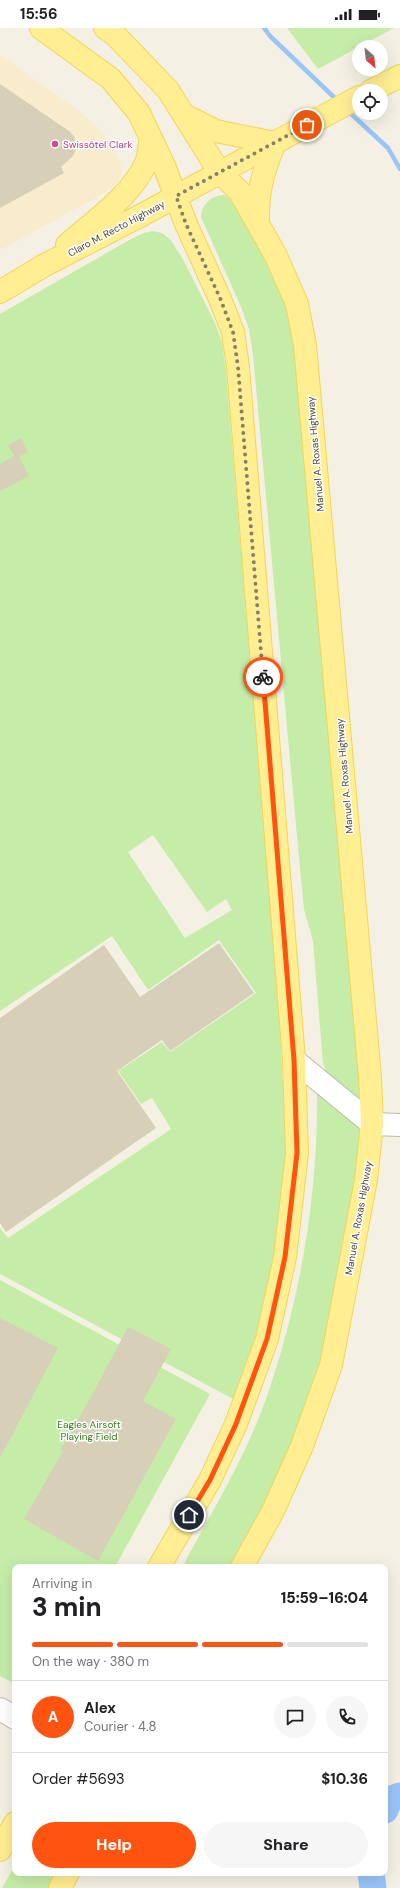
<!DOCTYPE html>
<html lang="en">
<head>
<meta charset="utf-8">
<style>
	body { margin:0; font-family:"DM Sans",sans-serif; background:#f6f6f6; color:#202124; height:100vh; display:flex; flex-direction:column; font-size:15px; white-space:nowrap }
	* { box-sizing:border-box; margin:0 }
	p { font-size:13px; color:#757577 }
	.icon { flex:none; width:22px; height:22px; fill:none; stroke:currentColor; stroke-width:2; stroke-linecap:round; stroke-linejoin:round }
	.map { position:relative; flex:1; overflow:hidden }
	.sheet { position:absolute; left:12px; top:1536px; width:376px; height:312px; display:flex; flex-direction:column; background:#fff; border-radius:8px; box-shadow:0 4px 16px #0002 }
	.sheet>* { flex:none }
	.needle { width:26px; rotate:152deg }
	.controls { position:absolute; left:352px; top:12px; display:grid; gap:8px }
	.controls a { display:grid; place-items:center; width:36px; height:36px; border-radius:50%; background:#fff; box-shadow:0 4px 16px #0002; font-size:20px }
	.pin { position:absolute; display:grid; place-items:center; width:34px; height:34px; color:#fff; margin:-17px; border:2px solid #fff; border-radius:50%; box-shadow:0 1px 4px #0007 }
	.courier { position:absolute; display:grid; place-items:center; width:40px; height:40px; margin:-20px; border:3px solid #ff5310; border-radius:50%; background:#fff; color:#222; box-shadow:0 1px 5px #0007 }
	.overview em { font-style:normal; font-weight:800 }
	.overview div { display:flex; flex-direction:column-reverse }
	.overview { display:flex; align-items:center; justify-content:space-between; height:68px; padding:0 20px }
	h1 { font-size:26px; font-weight:800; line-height:30px }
	.bar { display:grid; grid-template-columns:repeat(4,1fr); gap:6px 4px; align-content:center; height:48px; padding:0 20px }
	.bar i { height:5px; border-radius:3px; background:#e0e0e0 }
	.bar .current { background:#ff5310 }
	.bar p { grid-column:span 4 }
	.line { display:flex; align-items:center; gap:10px; padding:0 20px; border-top:1px solid #e0e0e0 }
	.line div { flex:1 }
	.round { display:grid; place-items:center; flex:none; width:42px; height:42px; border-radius:21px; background:#f6f6f6 }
	.button { display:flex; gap:8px; margin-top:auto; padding:8px 20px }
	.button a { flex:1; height:46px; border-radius:24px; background:#ff5310; color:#fff; font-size:16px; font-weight:800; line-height:46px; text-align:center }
	.button a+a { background:#f6f6f6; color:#202124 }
	.status { display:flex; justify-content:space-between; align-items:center; height:28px; padding:0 20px; background:#fff; direction:ltr }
	.status svg { height:11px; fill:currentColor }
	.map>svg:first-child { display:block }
</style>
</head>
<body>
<div class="status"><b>15:56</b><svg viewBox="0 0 49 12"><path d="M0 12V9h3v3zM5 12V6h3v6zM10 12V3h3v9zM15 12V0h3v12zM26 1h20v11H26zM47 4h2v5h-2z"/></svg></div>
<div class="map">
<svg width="400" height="1860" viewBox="0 0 400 1860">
	<rect width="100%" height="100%" fill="#f4f1e4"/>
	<polygon fill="#f9eccc" points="0,27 82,85 104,106 117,126 122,140 121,148 115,157 103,166 0,222"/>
	<g fill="#c5eda8" fill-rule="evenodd">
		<polygon points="287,0 394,0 318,41"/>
		<path d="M224 167 231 172 270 236 296 304 362 1077 327 1045 323 1035 313 913 304 881 300 841 253 327 249 301 241 279 201 189C201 177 212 167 224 167Z"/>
		<path d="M153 203 162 205 171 212 184 233 215 295 222 314 226 344 278 965 287 1130 277 1221 252 1328 235 1372 0 1246V1200L8 1210 171 1101 152 1070 141 1076 118 1043 162 1014 170 1024 256 965 219 912 148 962 112 908 0 983V286L131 211 144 205ZM153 807 207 884 226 871 232 882 185 910 128 824Z"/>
		<path d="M317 1065 360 1096 361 1106 341 1271 289 1434 234 1539H182C212 1484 245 1430 266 1371 300 1273 318 1169 317 1065Z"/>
		<polygon points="0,1252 210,1366 115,1539 15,1539 15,1656 0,1648"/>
		<polygon points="15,1837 15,1845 61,1845 53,1860 2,1860"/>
	</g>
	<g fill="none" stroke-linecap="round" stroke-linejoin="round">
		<g stroke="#99c5f8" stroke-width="4.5">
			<polyline points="264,0 270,8 338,73"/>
			<polyline points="348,83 388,120 400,141"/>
		</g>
		<g stroke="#99c5f8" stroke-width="27">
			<polyline points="385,1782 389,1772 400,1768"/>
			<polyline points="371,1845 373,1860"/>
		</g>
	</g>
	<g fill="#d7cfb8">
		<polygon points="0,56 69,103 74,108 76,121 73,128 61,139 64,145 0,180"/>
		<polygon points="21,410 28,424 19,429 29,448 0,463 0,436 14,428 8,417"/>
		<polygon points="219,915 254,965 170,1023 162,1012 117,1043 156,1100 6,1204 0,1195 0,990 104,917 140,969"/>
		<polygon points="0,1290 58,1320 0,1430"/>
		<polygon points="128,1299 171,1321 143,1373 176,1391 98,1533 24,1491 63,1423 61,1421 91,1369"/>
	</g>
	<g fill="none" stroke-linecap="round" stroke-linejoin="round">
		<defs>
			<g id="minor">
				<polyline points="294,1032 372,1096 400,1097"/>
				<polyline points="0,1681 15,1690"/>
			</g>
			<g id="major">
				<polyline points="41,0 111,51 139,85 165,140 186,196 220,271 233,304 238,339 294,1032 297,1125 285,1229 267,1311 236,1396 210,1452 159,1539"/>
				<polyline points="105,0 115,7 168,62 220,145 240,164 276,228 297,276 305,317 370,1049 372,1096 366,1152 331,1337 302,1418 273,1483 242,1539"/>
				<polyline points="371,63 400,48"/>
				<path d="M184 87 216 103 275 115C263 142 257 166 258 195"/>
				<path d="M67 217C93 194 132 167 146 135 149 128 149 119 151 111"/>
				<polyline points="0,264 43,238 140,188 359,69"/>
				<polyline points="0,1822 15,1795"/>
				<polyline points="60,1860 68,1845"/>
			</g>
		</defs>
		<use href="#minor" stroke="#c0bba5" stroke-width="24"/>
		<use href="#major" stroke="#f1d655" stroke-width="24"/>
		<use href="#minor" stroke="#fff" stroke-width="22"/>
		<use href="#major" stroke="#ffee92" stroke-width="22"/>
	</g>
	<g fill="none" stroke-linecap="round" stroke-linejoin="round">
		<polyline stroke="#847f71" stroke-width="4" stroke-dasharray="0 7.2" points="263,649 238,339 233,304 220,270 186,196 176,168 307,97"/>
		<polyline stroke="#ff5310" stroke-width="5" points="189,1487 210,1452 236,1396 267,1311 285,1229 297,1125 294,1032 263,649"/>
	</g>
	<circle fill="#d1479c" stroke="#fff" stroke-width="1.5" cx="55" cy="116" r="4"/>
	<g text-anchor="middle" stroke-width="3" stroke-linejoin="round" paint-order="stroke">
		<g font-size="10" fill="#b23c85" stroke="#fff" text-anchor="start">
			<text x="63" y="120">Swissôtel Clark</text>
		</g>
		<g font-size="10" fill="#474233" stroke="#fff">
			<text transform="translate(116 200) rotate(-28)" y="4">Claro M. Recto Highway</text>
			<text transform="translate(315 426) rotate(-95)" y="4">Manuel A. Roxas Highway</text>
			<text transform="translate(344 748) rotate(-95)" y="4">Manuel A. Roxas Highway</text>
			<text transform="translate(358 1190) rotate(-80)" y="4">Manuel A. Roxas Highway</text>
		</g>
		<g font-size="10" fill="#377f20" stroke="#fff">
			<text x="89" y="1400">Eagles Airsoft<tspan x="89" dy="12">Playing Field</tspan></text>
		</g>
	</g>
</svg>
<div class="controls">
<a><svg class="needle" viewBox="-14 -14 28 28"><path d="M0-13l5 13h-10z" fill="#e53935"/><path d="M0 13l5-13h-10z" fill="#757577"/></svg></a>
<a><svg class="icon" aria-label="locate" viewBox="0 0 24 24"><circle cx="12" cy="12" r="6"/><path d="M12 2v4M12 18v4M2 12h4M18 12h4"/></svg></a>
</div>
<div class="pin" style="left:307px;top:97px;background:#ea580c"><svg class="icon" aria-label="bag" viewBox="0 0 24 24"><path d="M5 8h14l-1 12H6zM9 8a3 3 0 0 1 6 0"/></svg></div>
<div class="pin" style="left:189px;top:1487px;background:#1f2937"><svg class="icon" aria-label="home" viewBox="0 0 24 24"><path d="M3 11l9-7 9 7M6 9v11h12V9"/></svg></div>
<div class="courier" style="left:263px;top:649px"><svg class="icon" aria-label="bike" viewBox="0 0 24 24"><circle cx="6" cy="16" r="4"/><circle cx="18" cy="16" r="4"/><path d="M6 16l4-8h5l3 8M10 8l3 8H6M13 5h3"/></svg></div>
<section class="sheet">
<div class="overview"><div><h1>3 min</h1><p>Arriving in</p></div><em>15:59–16:04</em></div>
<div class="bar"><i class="current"></i><i class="current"></i><i class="current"></i><i></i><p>On the way · 380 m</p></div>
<div class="line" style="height:72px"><b class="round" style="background:#ff5310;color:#fff">A</b><div><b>Alex</b><p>Courier · 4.8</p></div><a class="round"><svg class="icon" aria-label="chat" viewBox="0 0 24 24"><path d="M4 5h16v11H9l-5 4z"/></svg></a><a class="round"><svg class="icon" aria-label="phone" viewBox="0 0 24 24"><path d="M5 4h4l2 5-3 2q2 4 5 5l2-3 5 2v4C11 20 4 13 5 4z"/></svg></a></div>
<div class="line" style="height:52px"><div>Order #5693</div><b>$10.36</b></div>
<div class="button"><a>Help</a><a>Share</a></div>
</section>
</div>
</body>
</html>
